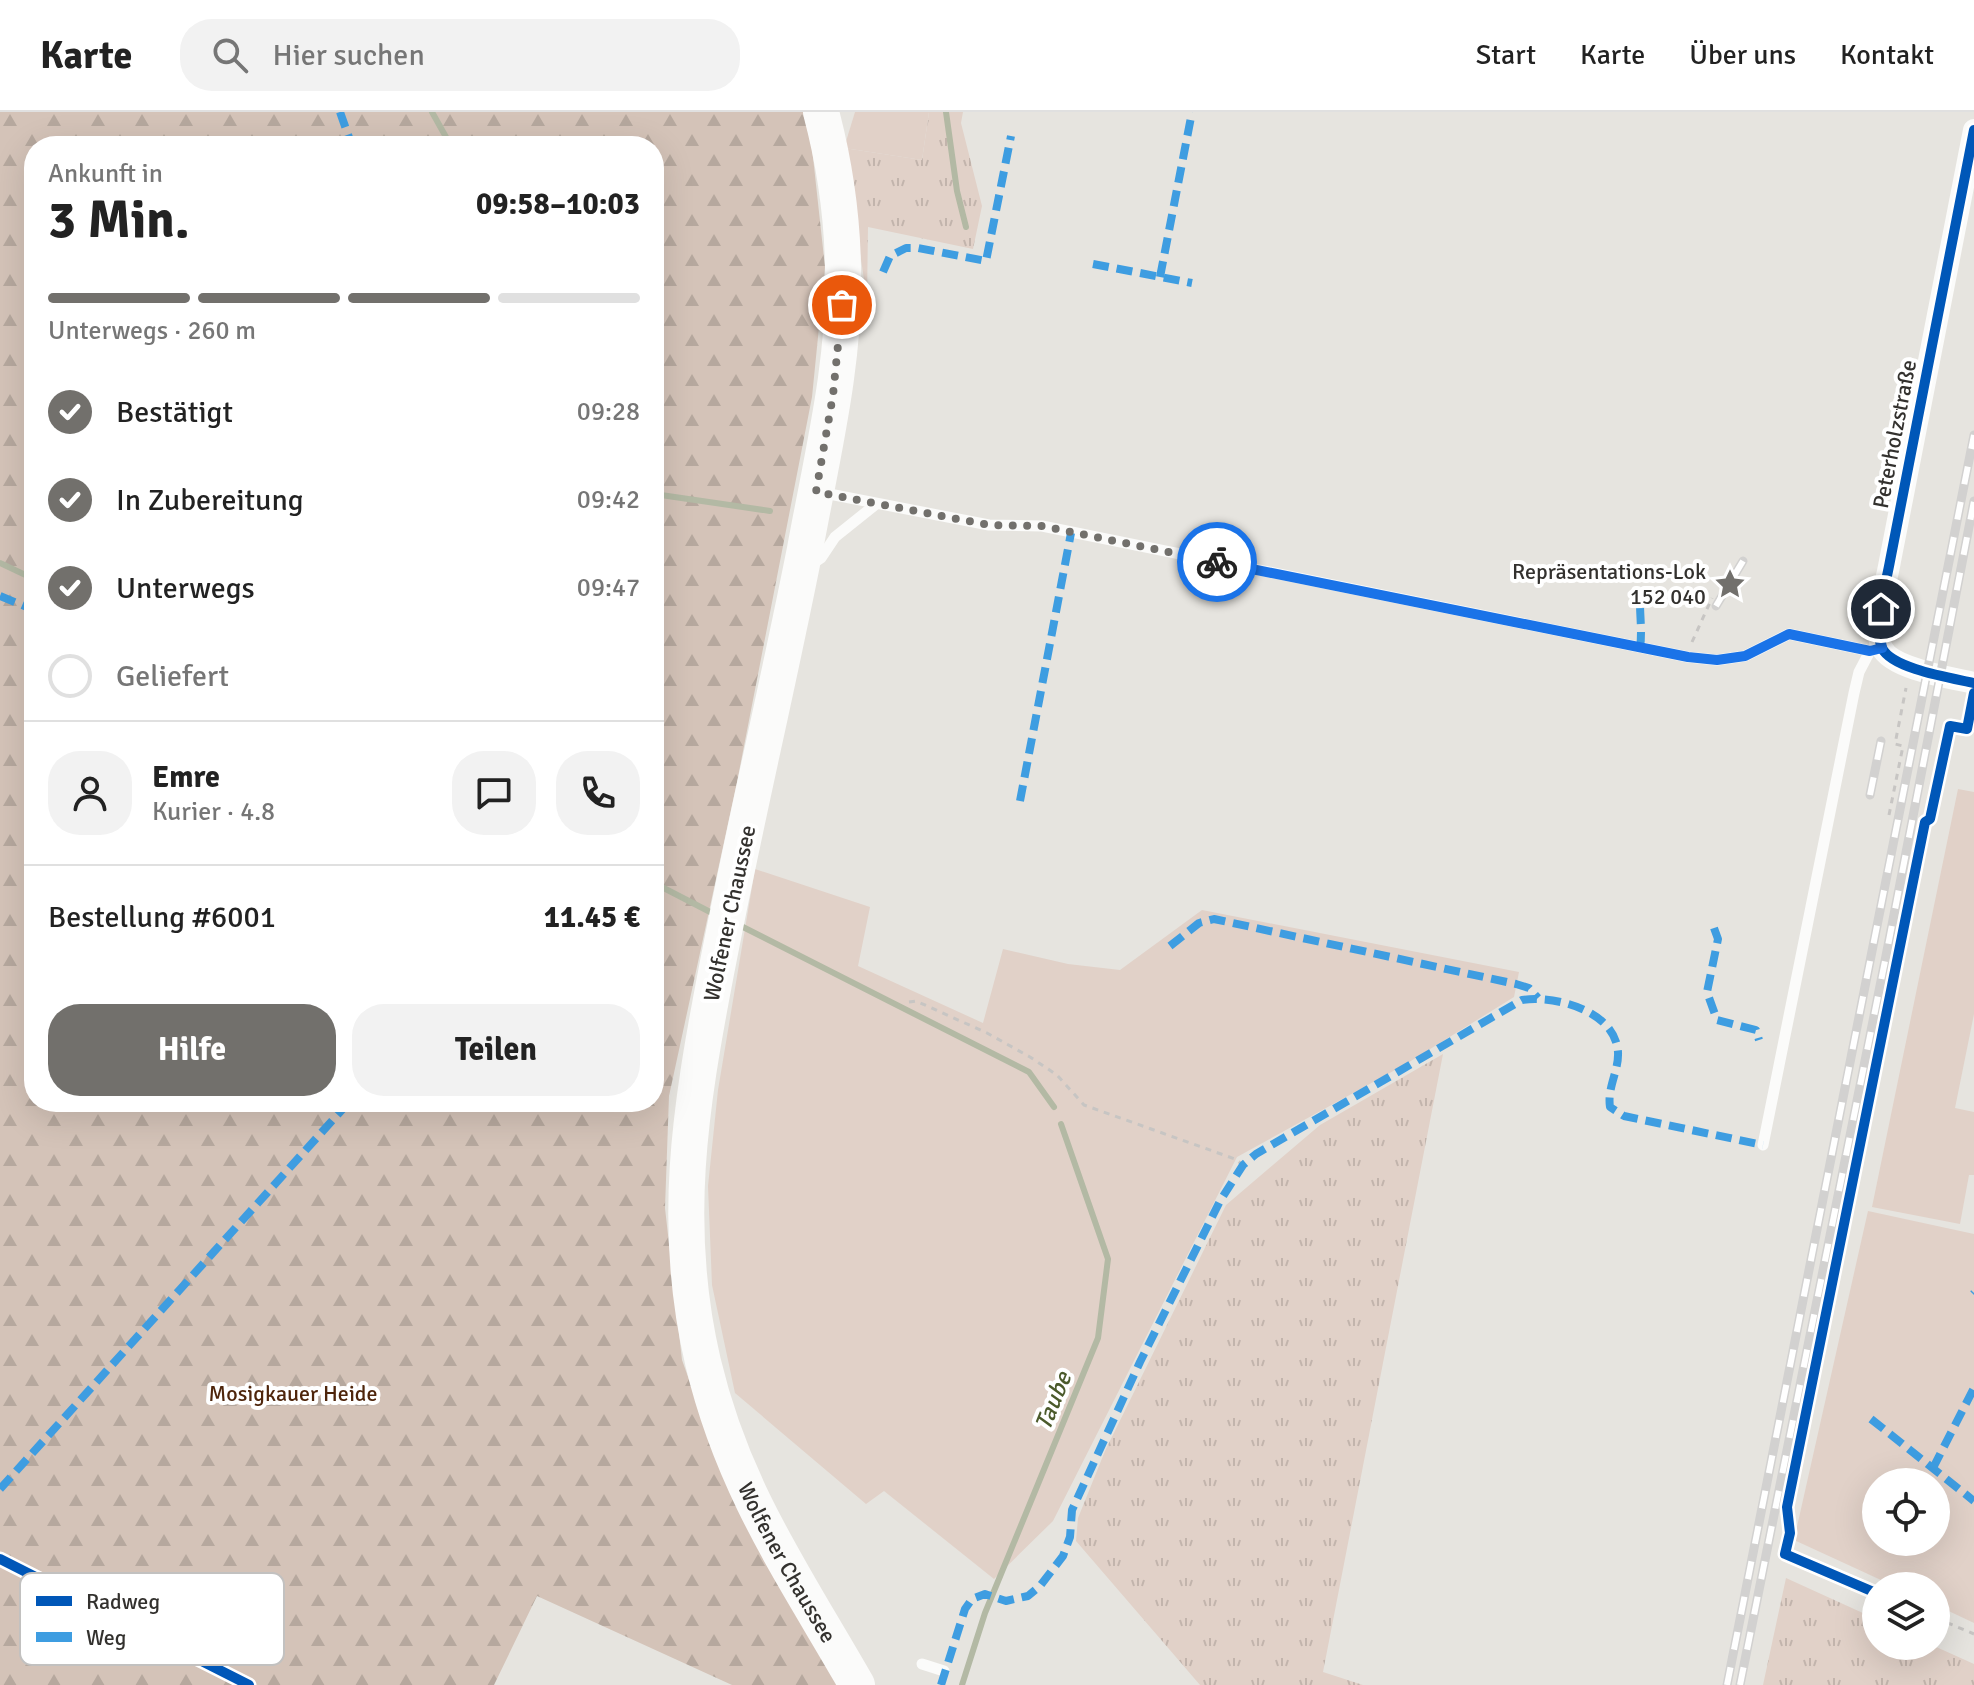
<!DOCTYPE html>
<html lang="de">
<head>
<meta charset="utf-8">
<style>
	body { margin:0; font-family:Signika,sans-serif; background:#f2f2f2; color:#222; height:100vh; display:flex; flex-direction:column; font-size:30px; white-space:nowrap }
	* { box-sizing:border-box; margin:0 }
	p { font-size:26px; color:#767676 }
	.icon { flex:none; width:44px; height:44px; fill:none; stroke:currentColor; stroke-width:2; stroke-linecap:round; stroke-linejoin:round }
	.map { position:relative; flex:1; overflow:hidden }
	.sheet { position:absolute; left:24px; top:24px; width:640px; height:976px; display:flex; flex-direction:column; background:#fff; border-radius:32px; box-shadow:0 8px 32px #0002 }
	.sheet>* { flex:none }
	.tools { position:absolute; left:1862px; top:1356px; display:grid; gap:16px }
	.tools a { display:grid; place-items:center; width:88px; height:88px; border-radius:50%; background:#fff; box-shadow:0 8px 32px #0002; font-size:40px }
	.pin { position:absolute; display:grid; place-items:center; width:68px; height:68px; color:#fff; margin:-34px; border:4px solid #fff; border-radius:50%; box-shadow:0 2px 8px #0007 }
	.courier { position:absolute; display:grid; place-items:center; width:80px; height:80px; margin:-40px; border:6px solid #1a73e8; border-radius:50%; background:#fff; color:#222; box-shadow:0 2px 10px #0007 }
	.overview em { font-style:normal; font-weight:700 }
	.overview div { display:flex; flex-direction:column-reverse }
	.overview { display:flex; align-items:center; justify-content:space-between; height:136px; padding:0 24px }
	h1 { font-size:52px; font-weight:700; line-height:60px }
	.bar { display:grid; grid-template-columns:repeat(4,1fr); gap:12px 8px; align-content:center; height:96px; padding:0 24px }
	.bar i { height:10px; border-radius:6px; background:#e0e0e0 }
	.bar .current { background:#72706c }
	.bar p { grid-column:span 4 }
	.line { display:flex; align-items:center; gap:20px; padding:0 24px; border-top:2px solid #e0e0e0 }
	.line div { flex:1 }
	.round { display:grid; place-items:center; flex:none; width:84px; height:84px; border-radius:32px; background:#f2f2f2 }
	ol { padding:0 24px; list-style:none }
	li { display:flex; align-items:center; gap:24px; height:88px }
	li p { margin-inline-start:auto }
	li .icon { padding:8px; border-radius:50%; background:#72706c; color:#fff; stroke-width:4 }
	li:last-child { color:#767676 }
	li i { width:44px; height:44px; border:4px solid #e0e0e0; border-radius:50% }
	.primary-button { display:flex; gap:16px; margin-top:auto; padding:16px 24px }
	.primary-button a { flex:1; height:92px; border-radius:32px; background:#72706c; color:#fff; font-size:32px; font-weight:700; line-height:92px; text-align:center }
	.primary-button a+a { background:#f2f2f2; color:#222 }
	header { display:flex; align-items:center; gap:48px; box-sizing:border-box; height:112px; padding:0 40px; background:#fff; border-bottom:2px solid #e0e0e0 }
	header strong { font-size:38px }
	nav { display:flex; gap:44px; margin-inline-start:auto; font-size:28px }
	.search { width:560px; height:72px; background:#f2f2f2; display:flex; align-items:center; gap:20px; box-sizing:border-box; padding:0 28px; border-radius:32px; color:#767676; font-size:30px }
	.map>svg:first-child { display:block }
</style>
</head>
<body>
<header>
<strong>Karte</strong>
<div class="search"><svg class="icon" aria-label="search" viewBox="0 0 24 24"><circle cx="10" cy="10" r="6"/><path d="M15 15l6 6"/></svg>Hier suchen</div>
<nav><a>Start</a><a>Karte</a><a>Über uns</a><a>Kontakt</a></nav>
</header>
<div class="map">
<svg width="1974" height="1573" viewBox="0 0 1974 1573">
	<defs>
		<pattern id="grass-tufts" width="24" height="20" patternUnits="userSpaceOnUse" patternTransform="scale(2)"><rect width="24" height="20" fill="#e1d1c8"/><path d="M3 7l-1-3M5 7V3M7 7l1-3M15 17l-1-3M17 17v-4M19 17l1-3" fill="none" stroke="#c2b4ac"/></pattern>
		<pattern id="forest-firs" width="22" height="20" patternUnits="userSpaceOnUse" patternTransform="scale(2)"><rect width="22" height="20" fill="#d4c3b8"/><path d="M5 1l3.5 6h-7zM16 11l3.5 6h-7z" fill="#b6a89e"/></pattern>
	</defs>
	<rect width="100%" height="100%" fill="#e6e4df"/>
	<g fill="url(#grass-tufts)">
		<polygon points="929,0 963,0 961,11 982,94 973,137 868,115 867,187 844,36 922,48"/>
		<polygon points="1443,942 1323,1560 1363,1573 1200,1573 1076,1429 1078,1406 1105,1339 1226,1093 1320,1013"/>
		<polygon points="1786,1466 1876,1507 1876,1534 1934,1534 1974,1552 1974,1573 1763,1573"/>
	</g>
	<path fill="url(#forest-firs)" fill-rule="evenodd" d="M0 0H803L812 36 825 155 812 285 737 670 669 984 665 1096 682 1248 724 1366 838 1573H732L537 1484 494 1573H0ZM34 34H654V990H34Z"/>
	<g fill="#e1d1c8" fill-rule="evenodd">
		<polygon points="855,0 929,0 922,48 844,36"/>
		<polygon points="1958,677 1974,680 1974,902 1955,996 1974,1000 1974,1063 1969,1063 1960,1112 1872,1095"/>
		<polygon points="755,757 870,795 858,854 983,911 1003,837 1068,852 1120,858 1202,798 1519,860 1514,885 1406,952 1237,1045 1053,1409 994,1467 884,1379 866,1392 735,1281 712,1173 708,1074 718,978"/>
		<path d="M1868 1099 1974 1122V1511L1936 1493V1474H1894L1794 1428ZM1936 1370V1430H1876V1370Z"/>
	</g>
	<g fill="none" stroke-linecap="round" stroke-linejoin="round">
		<g stroke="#b3b9a4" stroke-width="6">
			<polyline points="432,0 451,34"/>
			<polyline points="946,0 957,79 966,115"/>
			<polyline points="654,382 770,399"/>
			<polyline points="0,451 34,467"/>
			<polyline points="654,771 714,802"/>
			<polyline points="739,813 1029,960 1054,995"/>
			<polyline points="962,1573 985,1501 1098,1226 1108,1147 1061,1012"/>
		</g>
		<g stroke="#c7c5c3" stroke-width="3" stroke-dasharray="6 6" stroke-linecap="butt">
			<polyline points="1692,530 1712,486"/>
			<polyline points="1889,703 1903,634 1895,632 1906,576"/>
			<polyline points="909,890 916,889 987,921 1030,945 1057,963 1084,993 1235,1047 1243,1053"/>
			<polyline points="1876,1481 1785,1442 1790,1421 1787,1395 1925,710 1930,707 1950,614 1967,617 1972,592"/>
			<polyline points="1936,1506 1974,1522"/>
		</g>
		<g stroke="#fbfbfa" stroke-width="11">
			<polyline points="819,380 989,413 1042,414 1688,545 1717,548 1745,544 1789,522 1870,539 1882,536"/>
			<polyline points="812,452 821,446 835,425 875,393"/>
			<polyline points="1763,1033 1854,581 1859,560 1870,539"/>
			<polyline points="922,1552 944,1559"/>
		</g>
		<path stroke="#fbfbfa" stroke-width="22" d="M1974 18 1890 449C1886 472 1873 515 1882 536 1892 557 1952 566 1974 571"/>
		<path stroke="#fbfbfa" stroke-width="36" id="s1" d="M821 0C834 49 842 103 843 154 846 249 822 344 805 437 777 579 743 719 716 861 690 996 671 1114 703 1250 733 1377 794 1463 857 1573"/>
		<defs>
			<g id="rail">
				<polyline points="1716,494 1743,449"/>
				<polyline points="1870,683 1881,629"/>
				<polyline points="1727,1573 1974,323"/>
				<polyline points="1740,1573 1886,844 1974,389"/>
			</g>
		</defs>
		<use href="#rail" stroke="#d2d1d0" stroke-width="9"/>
		<use href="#rail" stroke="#fff" stroke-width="6" stroke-dasharray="18" stroke-linecap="butt"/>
		<g stroke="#3e9de1" stroke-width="8" stroke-dasharray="16 8" stroke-linecap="butt">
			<polyline points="340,0 352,34"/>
			<polyline points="1093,152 1192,171"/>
			<polyline points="883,160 890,144 906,136 918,136 986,149 1011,24"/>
			<polyline points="1160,165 1192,0"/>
			<polyline points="0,484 34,498"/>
			<path d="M1640 536C1643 515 1638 496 1641 476"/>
			<polyline points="1020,689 1071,421"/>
			<polyline points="1714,816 1718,827 1707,880 1717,908 1756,918 1759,928"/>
			<polyline points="1170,834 1199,811 1214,807 1516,872 1529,876 1538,886"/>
			<polyline points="1973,1182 1974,1181"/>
			<polyline points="1871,1307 1974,1389"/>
			<polyline points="1933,1356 1974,1276"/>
			<polyline points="0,1377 349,990"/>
			<path d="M941 1573 965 1497 972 1487 985 1482 1006 1489 1028 1484 1040 1474 1063 1444 1070 1425 1072 1398 1140 1250 1220 1089 1243 1053 1256 1042 1522 888C1554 883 1615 898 1618 940 1619 959 1607 975 1610 995L1624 1004 1763 1033"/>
		</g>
		<defs>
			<g id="cycleway">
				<path d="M1974 18 1890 449C1886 472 1873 515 1882 536 1892 557 1952 566 1974 571"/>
				<polyline points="0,1447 249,1573"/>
				<polyline points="1876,1481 1785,1442 1790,1421 1787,1395 1925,710 1930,707 1950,614 1967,617 1974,581"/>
			</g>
		</defs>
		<use href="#cycleway" stroke="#fff" stroke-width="15"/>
		<use href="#cycleway" stroke="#0057b8" stroke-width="10"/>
	</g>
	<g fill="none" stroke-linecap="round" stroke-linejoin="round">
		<polyline stroke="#72706c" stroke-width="8" stroke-dasharray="0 14.4" points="842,193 833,283 816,380 989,413 1042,414 1217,450"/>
		<polyline stroke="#1a73e8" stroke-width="10" points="1217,450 1688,545 1717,548 1745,544 1789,522 1870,539 1882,536 1879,518 1881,497"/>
	</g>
	<defs>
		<symbol id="sight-bare" viewBox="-9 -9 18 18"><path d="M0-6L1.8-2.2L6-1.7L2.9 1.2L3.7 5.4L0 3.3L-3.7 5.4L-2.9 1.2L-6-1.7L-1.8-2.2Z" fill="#72706c" stroke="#fff" stroke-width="2.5" paint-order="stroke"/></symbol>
	</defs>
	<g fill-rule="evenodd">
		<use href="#sight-bare" x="1708" y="450" width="44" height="44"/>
	</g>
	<g text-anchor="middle" stroke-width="8" stroke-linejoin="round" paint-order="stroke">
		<g font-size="22" fill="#33312e" stroke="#fff">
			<text transform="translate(1894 322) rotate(-79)" y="8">Peterholzstraße</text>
			<text transform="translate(729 801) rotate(-78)" y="8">Wolfener Chaussee</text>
			<text dy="8" stroke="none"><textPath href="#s1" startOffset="1486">Wolfener Chaussee</textPath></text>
		</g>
		<g font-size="22" fill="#33312e" stroke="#fff" text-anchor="end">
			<text x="1706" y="467">Repräsentations-Lok<tspan x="1706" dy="25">152 040</tspan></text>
		</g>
		<g font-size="22" fill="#4e250b" stroke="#fff">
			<text x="293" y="1289">Mosigkauer Heide</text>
		</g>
		<g font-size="24" font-style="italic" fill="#4b5a2b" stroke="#fff">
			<text transform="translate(1053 1289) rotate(-68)" y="8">Taube</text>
		</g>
	</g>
	<rect x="20" y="1461" width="264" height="92" rx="12" fill="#fff" stroke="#c2c1c0" stroke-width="2"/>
	<rect x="36" y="1484" width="36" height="10" fill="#0057b8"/>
	<rect x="36" y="1520" width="36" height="10" fill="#3e9de1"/>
	<g font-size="22" fill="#33312e">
		<text x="86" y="1497">Radweg</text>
		<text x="86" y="1533">Weg</text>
	</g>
</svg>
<div class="tools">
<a><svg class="icon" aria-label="locate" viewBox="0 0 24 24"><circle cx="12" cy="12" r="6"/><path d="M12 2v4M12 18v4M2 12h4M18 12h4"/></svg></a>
<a><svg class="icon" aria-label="layers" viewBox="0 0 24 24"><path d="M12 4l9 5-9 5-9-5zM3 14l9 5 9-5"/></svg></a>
</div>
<div class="pin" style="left:842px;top:193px;background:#ea580c"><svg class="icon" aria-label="bag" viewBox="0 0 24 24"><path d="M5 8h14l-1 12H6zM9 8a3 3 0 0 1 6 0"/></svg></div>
<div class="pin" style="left:1881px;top:497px;background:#1f2937"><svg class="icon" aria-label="home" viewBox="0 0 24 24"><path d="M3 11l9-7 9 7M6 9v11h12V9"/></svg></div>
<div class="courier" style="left:1217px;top:450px"><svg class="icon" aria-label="bike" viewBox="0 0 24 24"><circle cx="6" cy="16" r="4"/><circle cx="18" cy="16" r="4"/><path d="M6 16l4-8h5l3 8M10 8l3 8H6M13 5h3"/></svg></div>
<section class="sheet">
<div class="overview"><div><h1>3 Min.</h1><p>Ankunft in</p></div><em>09:58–10:03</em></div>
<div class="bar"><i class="current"></i><i class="current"></i><i class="current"></i><i></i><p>Unterwegs · 260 m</p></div>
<ol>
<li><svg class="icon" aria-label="check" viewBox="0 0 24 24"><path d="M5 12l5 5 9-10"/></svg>Bestätigt<p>09:28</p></li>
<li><svg class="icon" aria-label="check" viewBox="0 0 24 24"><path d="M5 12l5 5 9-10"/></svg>In Zubereitung<p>09:42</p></li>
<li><svg class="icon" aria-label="check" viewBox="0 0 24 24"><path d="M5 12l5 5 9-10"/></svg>Unterwegs<p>09:47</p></li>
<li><i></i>Geliefert</li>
</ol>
<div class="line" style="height:144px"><a class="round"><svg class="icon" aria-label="person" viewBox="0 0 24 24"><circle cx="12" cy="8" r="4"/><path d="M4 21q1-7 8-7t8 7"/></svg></a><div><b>Emre</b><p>Kurier · 4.8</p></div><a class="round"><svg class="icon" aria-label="chat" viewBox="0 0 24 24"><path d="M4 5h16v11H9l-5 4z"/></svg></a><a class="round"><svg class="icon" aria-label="phone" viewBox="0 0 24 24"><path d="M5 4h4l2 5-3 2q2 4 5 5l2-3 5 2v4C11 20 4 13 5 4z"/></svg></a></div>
<div class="line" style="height:104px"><div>Bestellung #6001</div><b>11.45 €</b></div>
<div class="primary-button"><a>Hilfe</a><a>Teilen</a></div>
</section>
</div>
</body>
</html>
